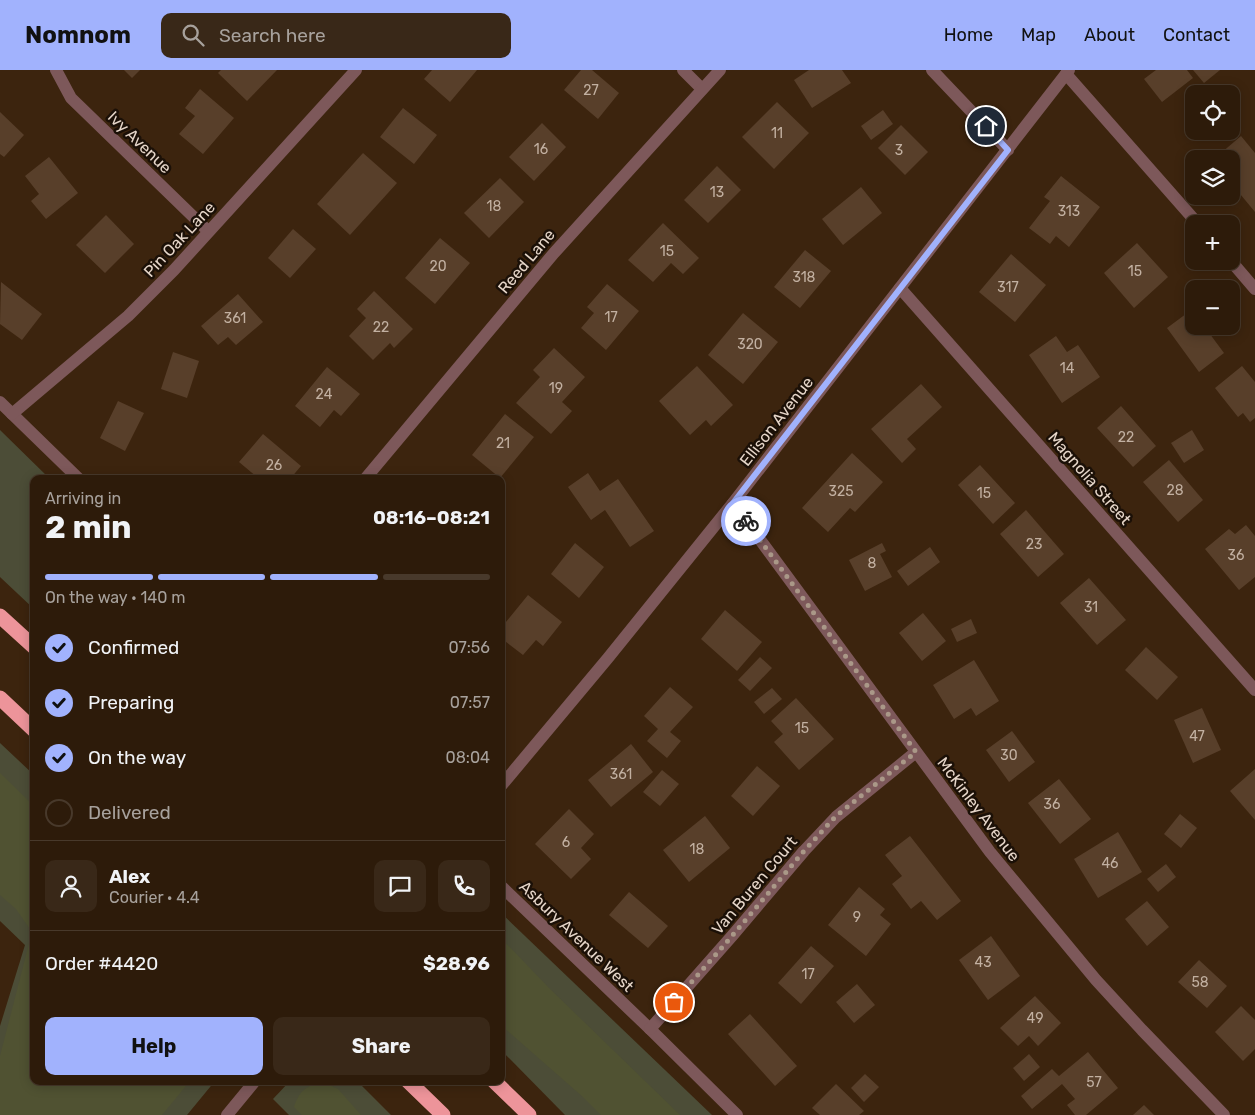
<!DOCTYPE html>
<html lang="en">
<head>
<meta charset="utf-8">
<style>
	body { margin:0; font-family:Rubik,sans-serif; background:#392818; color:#f1f3f6; height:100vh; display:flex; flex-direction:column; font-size:19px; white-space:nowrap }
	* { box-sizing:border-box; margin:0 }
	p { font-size:16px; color:#a7a19c }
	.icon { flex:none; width:28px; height:28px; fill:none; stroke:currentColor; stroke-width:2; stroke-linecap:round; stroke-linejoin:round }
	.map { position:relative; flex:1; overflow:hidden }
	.details { position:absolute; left:30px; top:405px; width:475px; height:610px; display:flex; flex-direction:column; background:#2d1b0a; border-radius:10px; box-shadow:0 2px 12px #0003,0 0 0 1px #48392b }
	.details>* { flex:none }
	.tools { position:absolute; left:1185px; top:15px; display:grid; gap:10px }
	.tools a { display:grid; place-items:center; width:55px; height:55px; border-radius:10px; background:#2d1b0a; box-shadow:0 2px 12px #0003,0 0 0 1px #48392b; font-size:25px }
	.pin { position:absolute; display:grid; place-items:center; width:42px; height:42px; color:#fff; margin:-21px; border:2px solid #fff; border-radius:50%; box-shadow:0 1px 5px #0007 }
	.courier { position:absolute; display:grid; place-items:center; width:50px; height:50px; margin:-25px; border:4px solid #a1b2fd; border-radius:50%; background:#fff; color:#222; box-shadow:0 1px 6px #0007 }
	.headline em { font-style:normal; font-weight:700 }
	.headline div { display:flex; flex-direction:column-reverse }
	.headline { display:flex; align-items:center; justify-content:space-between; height:85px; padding:0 15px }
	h1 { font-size:32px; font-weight:700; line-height:38px }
	.bar { display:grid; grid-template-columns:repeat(4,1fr); gap:8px 5px; align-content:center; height:60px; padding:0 15px }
	.bar i { height:6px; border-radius:4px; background:#48392b }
	.bar .current { background:#a1b2fd }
	.bar p { grid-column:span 4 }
	.line { display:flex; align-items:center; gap:12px; padding:0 15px; border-top:1px solid #48392b }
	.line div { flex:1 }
	.round { display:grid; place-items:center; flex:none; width:52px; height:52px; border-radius:10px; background:#392818 }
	ol { padding:0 15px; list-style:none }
	li { display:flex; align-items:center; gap:15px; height:55px }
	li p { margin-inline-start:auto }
	li .icon { padding:5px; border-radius:50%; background:#a1b2fd; color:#111; stroke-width:4 }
	li:last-child { color:#a7a19c }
	li i { width:28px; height:28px; border:2px solid #48392b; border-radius:50% }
	.button { display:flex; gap:10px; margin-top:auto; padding:10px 15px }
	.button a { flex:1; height:58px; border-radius:10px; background:#a1b2fd; color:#111; font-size:20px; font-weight:700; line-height:58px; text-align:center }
	.button a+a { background:#392818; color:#f1f3f6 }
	header { display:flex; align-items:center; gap:30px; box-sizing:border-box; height:70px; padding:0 25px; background:#a1b2fd; color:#111 }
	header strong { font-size:24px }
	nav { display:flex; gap:28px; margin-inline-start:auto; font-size:18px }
	.search { width:350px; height:45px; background:#392818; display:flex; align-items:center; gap:12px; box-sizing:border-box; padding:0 18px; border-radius:10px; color:#a7a19c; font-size:19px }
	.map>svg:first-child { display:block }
</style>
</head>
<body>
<header>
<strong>Nomnom</strong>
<div class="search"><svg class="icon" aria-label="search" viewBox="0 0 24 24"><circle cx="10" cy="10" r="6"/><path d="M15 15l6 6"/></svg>Search here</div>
<nav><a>Home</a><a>Map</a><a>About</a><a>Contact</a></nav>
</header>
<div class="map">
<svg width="1255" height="1045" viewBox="0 0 1255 1045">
	<rect width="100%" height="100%" fill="#3c240e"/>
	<g fill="#4c4d37">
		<polygon points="0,360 50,409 34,409 34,539 0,507"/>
		<polygon points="0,673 34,705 34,1011 215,1011 187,1045 0,1045 0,956 25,875 0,851"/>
		<polygon points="501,843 712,1045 565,1045 501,980"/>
		<polygon points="290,1011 357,1011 391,1045 289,1045 273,1029"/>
	</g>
	<g fill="#505232">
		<polygon points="0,703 34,736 34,1011 190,1011 162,1045 0,1045 0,986 32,862 16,839 0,825"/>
		<polygon points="501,868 549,918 680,1045 601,1045 583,1027 501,955"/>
		<path d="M320 1011 338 1019 361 1045H302L294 1037C300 1020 304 1019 320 1011Z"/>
	</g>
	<g fill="#583f2a">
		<polygon points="124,0 140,0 132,8"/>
		<polygon points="221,0 277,0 247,31 218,3"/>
		<polygon points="432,0 477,0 450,32 424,9"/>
		<polygon points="581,0 592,0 619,23 598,49 564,20"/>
		<polygon points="809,0 842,0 851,13 812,38 794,10"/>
		<polygon points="1156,0 1187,0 1193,8 1162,32 1144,9"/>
		<polygon points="1193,0 1220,0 1204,13"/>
		<polygon points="200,19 234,48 203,84 179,64 195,46 185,38"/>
		<polygon points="777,32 809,63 774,99 742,67"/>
		<polygon points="403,38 437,65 414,94 380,67"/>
		<polygon points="883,40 893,54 871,70 861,56"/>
		<polygon points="0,42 24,65 4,87 0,84"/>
		<polygon points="542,53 566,77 534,111 509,87"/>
		<polygon points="901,55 928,82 905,105 878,78"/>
		<polygon points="1241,66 1255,83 1255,142 1231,113 1231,89 1214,89"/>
		<polygon points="363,83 397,113 350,165 317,134"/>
		<polygon points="49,87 78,123 46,149 31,131 39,124 25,106"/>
		<polygon points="717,96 741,120 708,153 684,130"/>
		<polygon points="1061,106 1100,137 1069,177 1056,166 1050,174 1029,158 1050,131 1044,127"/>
		<polygon points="500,108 524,132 489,168 464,143"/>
		<polygon points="861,117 882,143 843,175 822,149"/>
		<polygon points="106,145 134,174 105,203 76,175"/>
		<polygon points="663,153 699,188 683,204 671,193 653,212 628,190"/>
		<polygon points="293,159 316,179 290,208 268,188"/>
		<polygon points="440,168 470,193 435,234 405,208"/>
		<polygon points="1137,173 1168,207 1134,238 1104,203"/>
		<polygon points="805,180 831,201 800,238 774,217"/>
		<polygon points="1011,184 1046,215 1015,252 979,222"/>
		<polygon points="1,212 42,244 22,270 0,254"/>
		<polygon points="607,214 639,241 606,280 581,258 594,243 587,237"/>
		<polygon points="374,221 413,259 394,278 390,273 373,290 349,266 366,248 357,239"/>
		<polygon points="238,224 263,252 236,275 228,267 218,275 201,256"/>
		<polygon points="1194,238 1194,256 1204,256 1224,283 1199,302 1167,258"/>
		<polygon points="743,243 778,272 743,314 708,285"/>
		<polygon points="1056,266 1067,282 1078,275 1100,307 1062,333 1029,285"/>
		<polygon points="554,278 585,307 562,332 572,341 551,364 516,333 540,307 533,300"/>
		<polygon points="173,282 199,291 187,328 161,319"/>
		<polygon points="697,296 733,335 711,356 706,350 690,365 659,331"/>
		<polygon points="1242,296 1255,312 1255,348 1250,352 1243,343 1238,347 1215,318"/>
		<polygon points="327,297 360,324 341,346 334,340 320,357 295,336"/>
		<polygon points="921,314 942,337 907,369 916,379 902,393 871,359"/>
		<polygon points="118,331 144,343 125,381 100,368"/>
		<polygon points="1121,336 1156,376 1133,397 1097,358"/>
		<polygon points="505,344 534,367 500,408 472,385"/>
		<polygon points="1192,360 1204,380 1184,393 1171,373"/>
		<polygon points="263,364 301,396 290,409 255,409 257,407 239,392"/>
		<polygon points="852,383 883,412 855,442 850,438 828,462 802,438"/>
		<polygon points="1169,390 1203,430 1178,452 1143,412"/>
		<polygon points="980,395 1015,433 993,454 958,415"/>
		<polygon points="588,403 600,421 618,409 654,461 630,477 605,440 591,450 568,417"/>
		<polygon points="1026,440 1064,484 1038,507 1000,464"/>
		<polygon points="1246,455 1255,466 1255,507 1239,520 1205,479 1229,459 1235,464"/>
		<polygon points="575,473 604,497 579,528 551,504"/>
		<polygon points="882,473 886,481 880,484 892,507 865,521 849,490"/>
		<polygon points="930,477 940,492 908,516 897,501"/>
		<polygon points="1089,508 1126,550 1097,575 1060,533"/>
		<polygon points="528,525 562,552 543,576 536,570 523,585 501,568 501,558"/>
		<polygon points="725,540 762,572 737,601 701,569"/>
		<polygon points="923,543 946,571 922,591 899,563"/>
		<polygon points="971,549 977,563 957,572 951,559"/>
		<polygon points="1146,577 1178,607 1157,630 1125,600"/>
		<polygon points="760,587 772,598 750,621 738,610"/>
		<polygon points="974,590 999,631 976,646 971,638 954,649 933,615"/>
		<polygon points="670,617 693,637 670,662 681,671 667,688 647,671 658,659 644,646"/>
		<polygon points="772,618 782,629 764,644 754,632"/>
		<polygon points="796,628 834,669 799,700 774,672 783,664 771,651"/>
		<polygon points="1202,638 1221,680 1193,693 1174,650"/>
		<polygon points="1012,661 1035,692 1009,712 986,680"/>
		<polygon points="631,674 653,702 611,737 588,710"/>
		<polygon points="757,696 780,716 753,746 731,726"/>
		<polygon points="1255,699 1255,750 1230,721"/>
		<polygon points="662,700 679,714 660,736 643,722"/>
		<polygon points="1059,709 1091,749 1060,774 1028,733"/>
		<polygon points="569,739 594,764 581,778 591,789 571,809 535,774"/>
		<polygon points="1180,744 1197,758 1181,778 1164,764"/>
		<polygon points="705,746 730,778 689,812 663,780"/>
		<polygon points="1118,762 1142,802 1098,828 1074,789"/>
		<polygon points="910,766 961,831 937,850 921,831 911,839 892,814 902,806 885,785"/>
		<polygon points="1166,794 1176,807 1158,822 1147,809"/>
		<polygon points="859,817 885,839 880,845 891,854 866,886 828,855"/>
		<polygon points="629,822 668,856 648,878 609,845"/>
		<polygon points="1147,831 1169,857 1147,876 1125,849"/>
		<polygon points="991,866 1020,906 988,930 959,890"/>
		<polygon points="811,876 834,896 801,934 778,913"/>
		<polygon points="1199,890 1227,916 1207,938 1178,912"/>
		<polygon points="857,914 875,935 854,953 836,932"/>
		<polygon points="1035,926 1061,953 1038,976 1029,966 1018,976 1000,958"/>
		<polygon points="1241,936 1255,950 1255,979 1243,991 1215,962"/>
		<polygon points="750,944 797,996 775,1016 728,964"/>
		<polygon points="1088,982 1118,1018 1086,1045 1075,1045 1067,1035 1075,1029 1062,1014 1032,1039 1021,1026 1052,999 1059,1006"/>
		<polygon points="1029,984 1040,997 1024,1011 1013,998"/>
		<polygon points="865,1004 879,1017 864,1032 851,1018"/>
		<polygon points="836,1014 864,1041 859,1045 820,1045 812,1038"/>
		<polygon points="1144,1035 1154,1045 1133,1045"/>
	</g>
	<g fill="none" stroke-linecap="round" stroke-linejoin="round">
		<g stroke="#7d585a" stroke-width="12">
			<polyline points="56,0 71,28 208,161"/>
			<polyline points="683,0 702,19"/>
			<polyline points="932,0 1008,80"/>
			<polyline points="1066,4 1198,154"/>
			<polyline points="1231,191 1255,219"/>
			<polyline points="900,218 1255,620"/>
			<polyline points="0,332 79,409"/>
			<polyline points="12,344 128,246 174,200 356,0"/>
			<polyline points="365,409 554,183 720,0"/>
			<polyline points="733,433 990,782 1096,910 1142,960 1224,1045"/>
			<polyline points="501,716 608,588 733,433 1069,0"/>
			<polyline points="501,816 650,959 737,1045"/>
			<polyline points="650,959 732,866 804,781 836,747 916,682"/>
			<polyline points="227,1045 255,1011"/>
		</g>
		<g stroke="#ed949a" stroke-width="15">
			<polyline points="0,546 34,577"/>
			<polyline points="0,628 34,660"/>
			<polyline points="408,1011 443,1045"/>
			<polyline points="494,1011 529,1045"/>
		</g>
	</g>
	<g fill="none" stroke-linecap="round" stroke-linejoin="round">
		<polyline stroke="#aa9888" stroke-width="5" stroke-dasharray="0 9" points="674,932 732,866 804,781 836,746 916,682 746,451"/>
		<polyline stroke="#a1b2fd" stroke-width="6" points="746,451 733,433 1008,80 986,56"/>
	</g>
	<g text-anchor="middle" stroke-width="5" stroke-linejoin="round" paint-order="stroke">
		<g font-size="14" fill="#c2b0a1">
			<text x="591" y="25">27</text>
			<text x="777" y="68">11</text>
			<text x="541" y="84">16</text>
			<text x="899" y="85">3</text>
			<text x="717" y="127">13</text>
			<text x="494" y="141">18</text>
			<text x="1069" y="146">313</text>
			<text x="667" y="186">15</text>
			<text x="438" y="201">20</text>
			<text x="1135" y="206">15</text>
			<text x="804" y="212">318</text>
			<text x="1008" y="222">317</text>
			<text x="611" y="252">17</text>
			<text x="235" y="253">361</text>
			<text x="381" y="262">22</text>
			<text x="750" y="279">320</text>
			<text x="1067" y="303">14</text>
			<text x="556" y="323">19</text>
			<text x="324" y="329">24</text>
			<text x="1126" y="372">22</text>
			<text x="503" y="378">21</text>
			<text x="274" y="400">26</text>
			<text x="1175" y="425">28</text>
			<text x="841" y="426">325</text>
			<text x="984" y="428">15</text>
			<text x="1034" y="479">23</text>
			<text x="1236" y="490">36</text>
			<text x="872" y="498">8</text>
			<text x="1091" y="542">31</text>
			<text x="802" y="663">15</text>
			<text x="1197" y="671">47</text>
			<text x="1009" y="690">30</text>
			<text x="621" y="709">361</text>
			<text x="1052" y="739">36</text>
			<text x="566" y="777">6</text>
			<text x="697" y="784">18</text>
			<text x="1110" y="798">46</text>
			<text x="857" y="852">9</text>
			<text x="983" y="897">43</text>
			<text x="808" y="909">17</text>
			<text x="1200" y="917">58</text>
			<text x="1035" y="953">49</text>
			<text x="1094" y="1017">57</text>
		</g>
		<g font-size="16" fill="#e6d6c9" stroke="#1b1007">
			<text transform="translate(140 72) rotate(44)" y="6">Ivy Avenue</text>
			<text transform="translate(179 169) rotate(-47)" y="6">Pin Oak Lane</text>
			<text transform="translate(526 191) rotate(-50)" y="6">Reed Lane</text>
			<text transform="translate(776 351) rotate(-52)" y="6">Ellison Avenue</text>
			<text transform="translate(1090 408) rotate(49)" y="6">Magnolia Street</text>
			<text transform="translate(979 739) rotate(53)" y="6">McKinley Avenue</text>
			<text transform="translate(754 815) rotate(-50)" y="6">Van Buren Court</text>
			<text transform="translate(577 866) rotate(44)" y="6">Asbury Avenue West</text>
		</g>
	</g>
</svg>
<div class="tools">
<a><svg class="icon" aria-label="locate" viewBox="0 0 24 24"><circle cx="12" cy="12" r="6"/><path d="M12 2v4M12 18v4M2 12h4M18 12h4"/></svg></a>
<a><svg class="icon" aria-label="layers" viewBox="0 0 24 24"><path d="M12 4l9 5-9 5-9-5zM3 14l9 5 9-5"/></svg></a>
<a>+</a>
<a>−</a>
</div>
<div class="pin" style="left:674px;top:932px;background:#ea580c"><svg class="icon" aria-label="bag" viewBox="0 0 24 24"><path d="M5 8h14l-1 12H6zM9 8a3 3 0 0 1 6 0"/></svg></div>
<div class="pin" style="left:986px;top:56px;background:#1f2937"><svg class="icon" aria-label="home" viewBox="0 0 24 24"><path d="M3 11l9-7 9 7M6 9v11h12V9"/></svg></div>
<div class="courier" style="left:746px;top:451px"><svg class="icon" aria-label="bike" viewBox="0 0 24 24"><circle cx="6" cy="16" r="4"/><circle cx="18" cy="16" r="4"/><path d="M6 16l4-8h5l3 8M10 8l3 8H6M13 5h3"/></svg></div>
<section class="details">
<div class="headline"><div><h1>2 min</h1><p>Arriving in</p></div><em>08:16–08:21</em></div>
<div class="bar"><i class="current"></i><i class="current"></i><i class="current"></i><i></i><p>On the way · 140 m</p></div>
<ol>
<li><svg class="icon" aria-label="check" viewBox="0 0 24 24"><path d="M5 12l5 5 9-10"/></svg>Confirmed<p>07:56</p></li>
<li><svg class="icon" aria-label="check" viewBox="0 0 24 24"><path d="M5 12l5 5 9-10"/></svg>Preparing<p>07:57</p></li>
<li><svg class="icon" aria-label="check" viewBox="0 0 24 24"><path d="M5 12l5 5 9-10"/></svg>On the way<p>08:04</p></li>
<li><i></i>Delivered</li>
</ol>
<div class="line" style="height:90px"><a class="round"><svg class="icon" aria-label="person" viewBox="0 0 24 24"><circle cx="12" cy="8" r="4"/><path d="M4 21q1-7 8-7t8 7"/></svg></a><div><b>Alex</b><p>Courier · 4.4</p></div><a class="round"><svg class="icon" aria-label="chat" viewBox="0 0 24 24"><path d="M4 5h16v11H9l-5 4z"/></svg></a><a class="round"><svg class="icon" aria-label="phone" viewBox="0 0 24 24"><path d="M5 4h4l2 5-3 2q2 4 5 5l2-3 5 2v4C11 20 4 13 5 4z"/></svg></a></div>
<div class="line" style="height:65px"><div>Order #4420</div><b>$28.96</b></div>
<div class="button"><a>Help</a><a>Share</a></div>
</section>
</div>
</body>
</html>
